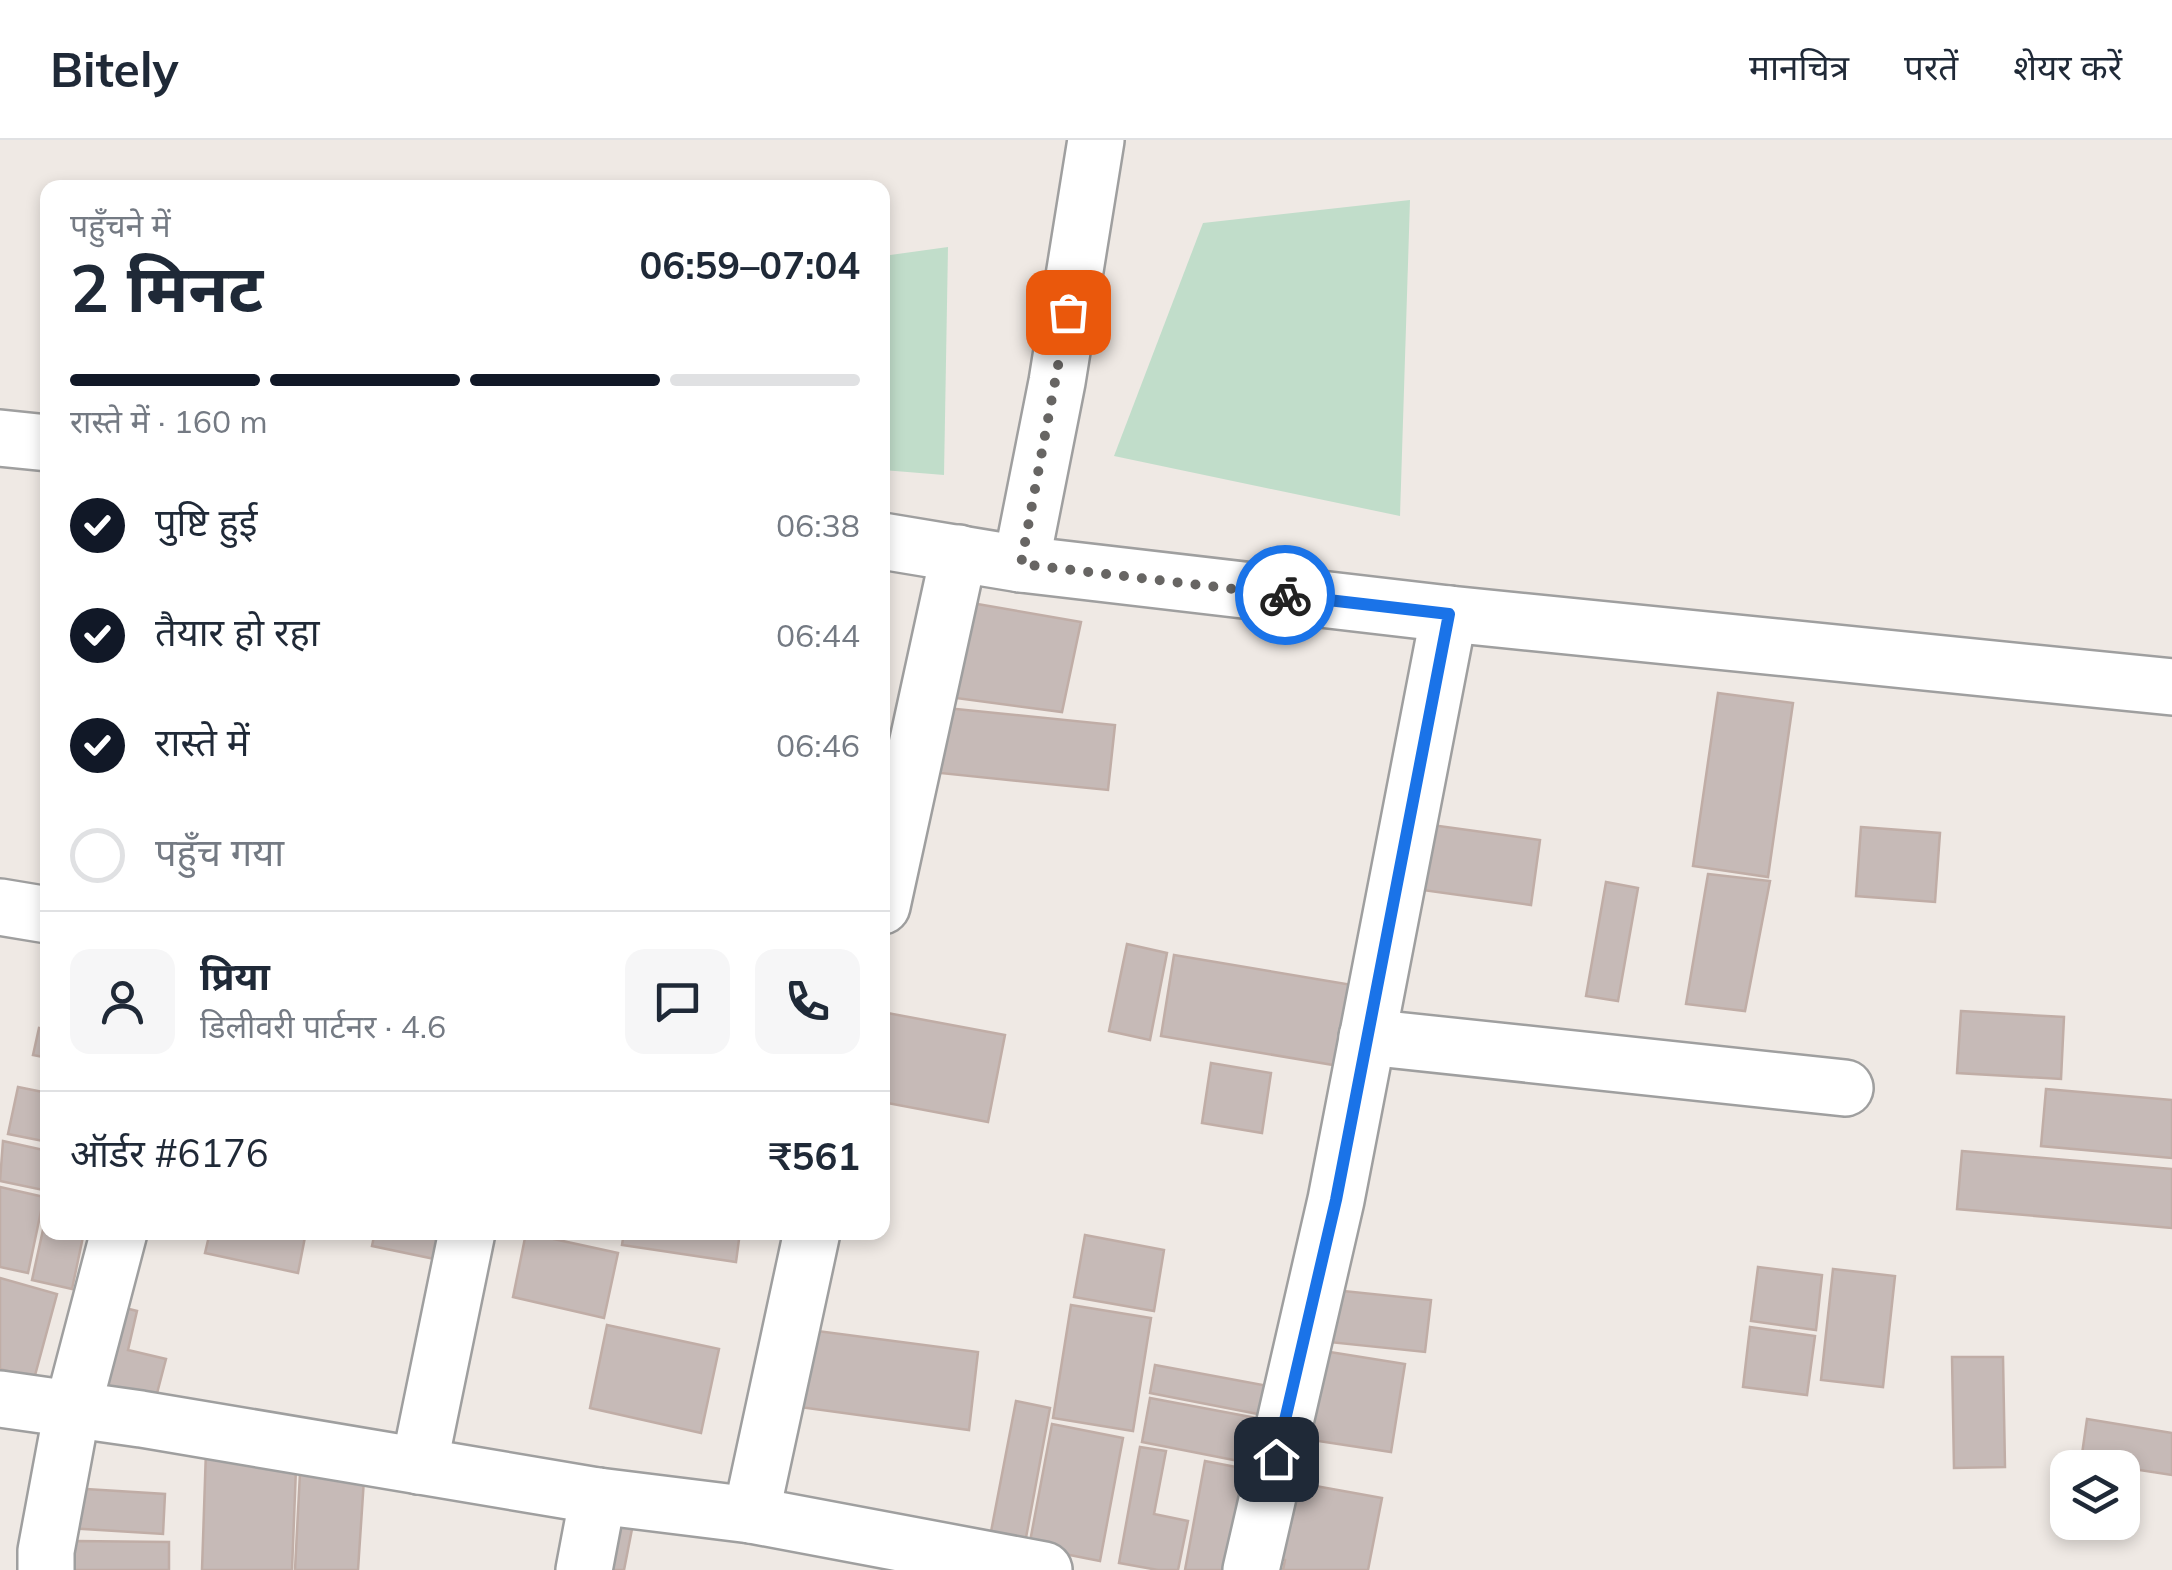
<!DOCTYPE html>
<html lang="hi">
<head>
<meta charset="utf-8">
<style>
	body { margin:0; font-family:Mulish,"Noto Sans Devanagari",sans-serif; background:#f6f6f7; color:#1f2937; height:100vh; display:flex; flex-direction:column; font-size:38px; white-space:nowrap }
	* { box-sizing:border-box; margin:0 }
	p { font-size:32px; color:#747a83 }
	.icon { flex:none; width:55px; height:55px; fill:none; stroke:currentColor; stroke-width:2; stroke-linecap:round; stroke-linejoin:round }
	.map { position:relative; flex:1; overflow:hidden }
	.drawer { position:absolute; left:40px; top:40px; width:850px; height:1060px; display:flex; flex-direction:column; background:#fff; border-radius:20px; box-shadow:0 5px 15px #0003 }
	.drawer>* { flex:none }
	.controls { position:absolute; left:2050px; top:1310px; display:grid; gap:20px }
	.controls a { display:grid; place-items:center; width:90px; height:90px; border-radius:20px; background:#fff; box-shadow:0 5px 15px #0003; font-size:50px }
	.pin { position:absolute; display:grid; place-items:center; width:85px; height:85px; color:#fff; margin:-42px; border-radius:20px; box-shadow:0 5px 15px #0006 }
	.courier { position:absolute; display:grid; place-items:center; width:100px; height:100px; margin:-50px; border:8px solid #1a73e8; border-radius:50%; background:#fff; color:#222; box-shadow:0 2px 12px #0007 }
	.overview em { font-style:normal; font-weight:700 }
	.overview div { display:flex; flex-direction:column-reverse }
	.overview { display:flex; align-items:center; justify-content:space-between; height:170px; padding:0 30px }
	h1 { font-size:65px; font-weight:700; line-height:75px }
	.bar { display:grid; grid-template-columns:repeat(4,1fr); gap:15px 10px; align-content:center; height:120px; padding:0 30px }
	.bar i { height:12px; border-radius:8px; background:#e0e1e3 }
	.bar .current { background:#111827 }
	.bar p { grid-column:span 4 }
	.line { display:flex; align-items:center; gap:25px; padding:0 30px; border-top:2px solid #e0e1e3 }
	.line div { flex:1 }
	.round { display:grid; place-items:center; flex:none; width:105px; height:105px; border-radius:20px; background:#f6f6f7 }
	ol { padding:0 30px; list-style:none }
	li { display:flex; align-items:center; gap:30px; height:110px }
	li p { margin-inline-start:auto }
	li .icon { padding:10px; border-radius:50%; background:#111827; color:#fff; stroke-width:4 }
	li:last-child { color:#747a83 }
	li i { width:55px; height:55px; border:5px solid #e0e1e3; border-radius:50% }
	header { display:flex; align-items:center; gap:60px; box-sizing:border-box; height:140px; padding:0 50px; background:#fff; border-bottom:2px solid #e0e1e3 }
	header strong { font-size:48px }
	nav { display:flex; gap:55px; margin-inline-start:auto; font-size:35px }
	.map>svg:first-child { display:block }
</style>
</head>
<body>
<header>
<strong>Bitely</strong>
<nav><a>मानचित्र</a><a>परतें</a><a>शेयर करें</a></nav>
</header>
<div class="map">
<svg width="2172" height="1430" viewBox="0 0 2172 1430">
	<rect width="100%" height="100%" fill="#efe9e4"/>
	<g fill="#c1ddca">
		<polygon points="1410,60 1400,376 1114,316 1203,83"/>
		<polygon points="948,107 944,335 883,330 883,116"/>
	</g>
	<g fill="#c6bab7" stroke="#c0ada6" stroke-width="2.5">
		<polygon points="960,461 1081,482 1062,572 941,556"/>
		<polygon points="1718,553 1793,563 1768,737 1693,726"/>
		<polygon points="946,568 1115,585 1108,650 940,633"/>
		<polygon points="1417,683 1540,700 1531,765 1408,748"/>
		<polygon points="1861,687 1940,693 1935,762 1856,756"/>
		<polygon points="1708,734 1770,741 1745,871 1686,864"/>
		<polygon points="1606,742 1638,748 1618,861 1586,856"/>
		<polygon points="1127,804 1167,813 1150,900 1109,891"/>
		<polygon points="1174,815 1358,846 1345,927 1161,896"/>
		<polygon points="1961,871 2064,877 2061,939 1957,933"/>
		<polygon points="882,872 1005,895 988,982 882,962"/>
		<polygon points="39,888 48,890 48,918 33,915"/>
		<polygon points="1211,923 1271,933 1262,993 1202,983"/>
		<polygon points="18,947 48,953 48,1002 8,994"/>
		<polygon points="2046,949 2172,960 2172,1018 2041,1006"/>
		<polygon points="3,1001 48,1011 48,1051 0,1041"/>
		<polygon points="1962,1011 2172,1029 2172,1088 1957,1069"/>
		<polygon points="0,1047 44,1057 28,1133 0,1127"/>
		<polygon points="48,1067 48,1092 84,1092 72,1149 32,1140"/>
		<polygon points="210,1092 306,1092 298,1133 205,1113"/>
		<polygon points="356,1092 450,1092 444,1121 372,1106 374,1096"/>
		<polygon points="624,1092 740,1092 736,1122 622,1105"/>
		<polygon points="526,1093 618,1113 604,1178 513,1157"/>
		<polygon points="1085,1095 1164,1110 1154,1171 1074,1157"/>
		<polygon points="1758,1127 1822,1135 1816,1190 1751,1181"/>
		<polygon points="1833,1129 1895,1136 1883,1247 1821,1240"/>
		<polygon points="0,1138 57,1154 34,1239 0,1229"/>
		<polygon points="1324,1149 1431,1160 1425,1212 1319,1201"/>
		<polygon points="101,1162 137,1171 128,1210 166,1219 155,1261 82,1244"/>
		<polygon points="1071,1165 1151,1178 1133,1291 1053,1278"/>
		<polygon points="607,1185 719,1209 701,1293 590,1268"/>
		<polygon points="1750,1187 1815,1196 1807,1255 1743,1247"/>
		<polygon points="802,1189 978,1212 969,1290 792,1266"/>
		<polygon points="1305,1208 1405,1224 1391,1312 1292,1297"/>
		<polygon points="1952,1217 2003,1217 2005,1327 1954,1328"/>
		<polygon points="1155,1225 1273,1247 1268,1276 1150,1253"/>
		<polygon points="1150,1258 1267,1280 1259,1325 1142,1302"/>
		<polygon points="1016,1261 1050,1268 1025,1403 990,1397"/>
		<polygon points="2087,1279 2172,1293 2172,1335 2081,1321"/>
		<polygon points="1052,1284 1123,1298 1100,1421 1029,1407"/>
		<polygon points="1140,1307 1166,1311 1154,1374 1188,1381 1178,1430 1158,1430 1119,1423"/>
		<polygon points="206,1310 296,1328 292,1430 202,1430"/>
		<polygon points="1205,1321 1262,1332 1244,1430 1185,1430"/>
		<polygon points="300,1333 364,1339 358,1430 295,1430"/>
		<polygon points="1299,1343 1382,1358 1368,1430 1283,1430 1285,1420 1269,1417 1277,1372 1293,1375"/>
		<polygon points="70,1348 165,1354 163,1394 68,1388"/>
		<polygon points="603,1378 633,1384 624,1430 593,1430"/>
		<polygon points="75,1401 169,1402 169,1430 74,1430"/>
	</g>
	<g fill="none" stroke-linecap="round" stroke-linejoin="round">
		<defs>
			<g id="minor">
				<polyline points="0,298 48,303"/>
				<polyline points="882,401 1021,424 1449,474 2172,547"/>
				<polyline points="1021,424 1057,242 1096,0"/>
				<polyline points="882,766 959,413"/>
				<polyline points="0,767 48,775"/>
				<polyline points="1367,897 1845,948"/>
				<polyline points="0,1259 141,1279 598,1356 751,1375 1044,1430"/>
				<polyline points="419,1326 467,1092"/>
				<polyline points="751,1375 812,1092"/>
				<polyline points="46,1430 46,1411 72,1271 119,1092"/>
				<polyline points="584,1430 598,1356"/>
				<polyline points="1251,1430 1336,1060 1449,474"/>
			</g>
		</defs>
		<use href="#minor" stroke="#9f9f9f" stroke-width="60"/>
		<use href="#minor" stroke="#fff" stroke-width="55"/>
	</g>
	<g fill="none" stroke-linecap="round" stroke-linejoin="round">
		<polyline stroke="#676563" stroke-width="10" stroke-dasharray="0 18" points="1068,172 1021,424 1285,455"/>
		<polyline stroke="#1a73e8" stroke-width="12" points="1276,1319 1336,1060 1449,474 1285,455"/>
	</g>
</svg>
<div class="controls">
<a><svg class="icon" aria-label="layers" viewBox="0 0 24 24"><path d="M12 4l9 5-9 5-9-5zM3 14l9 5 9-5"/></svg></a>
</div>
<div class="pin" style="left:1068px;top:172px;background:#ea580c"><svg class="icon" aria-label="bag" viewBox="0 0 24 24"><path d="M5 8h14l-1 12H6zM9 8a3 3 0 0 1 6 0"/></svg></div>
<div class="pin" style="left:1276px;top:1319px;background:#1f2937"><svg class="icon" aria-label="home" viewBox="0 0 24 24"><path d="M3 11l9-7 9 7M6 9v11h12V9"/></svg></div>
<div class="courier" style="left:1285px;top:455px"><svg class="icon" aria-label="bike" viewBox="0 0 24 24"><circle cx="6" cy="16" r="4"/><circle cx="18" cy="16" r="4"/><path d="M6 16l4-8h5l3 8M10 8l3 8H6M13 5h3"/></svg></div>
<section class="drawer">
<div class="overview"><div><h1>2 मिनट</h1><p>पहुँचने में</p></div><em>06:59–07:04</em></div>
<div class="bar"><i class="current"></i><i class="current"></i><i class="current"></i><i></i><p>रास्ते में · 160 m</p></div>
<ol>
<li><svg class="icon" aria-label="check" viewBox="0 0 24 24"><path d="M5 12l5 5 9-10"/></svg>पुष्टि हुई<p>06:38</p></li>
<li><svg class="icon" aria-label="check" viewBox="0 0 24 24"><path d="M5 12l5 5 9-10"/></svg>तैयार हो रहा<p>06:44</p></li>
<li><svg class="icon" aria-label="check" viewBox="0 0 24 24"><path d="M5 12l5 5 9-10"/></svg>रास्ते में<p>06:46</p></li>
<li><i></i>पहुँच गया</li>
</ol>
<div class="line" style="height:180px"><a class="round"><svg class="icon" aria-label="person" viewBox="0 0 24 24"><circle cx="12" cy="8" r="4"/><path d="M4 21q1-7 8-7t8 7"/></svg></a><div><b>प्रिया</b><p>डिलीवरी पार्टनर · 4.6</p></div><a class="round"><svg class="icon" aria-label="chat" viewBox="0 0 24 24"><path d="M4 5h16v11H9l-5 4z"/></svg></a><a class="round"><svg class="icon" aria-label="phone" viewBox="0 0 24 24"><path d="M5 4h4l2 5-3 2q2 4 5 5l2-3 5 2v4C11 20 4 13 5 4z"/></svg></a></div>
<div class="line" style="height:130px"><div>ऑर्डर #6176</div><b>₹561</b></div>
</section>
</div>
</body>
</html>
